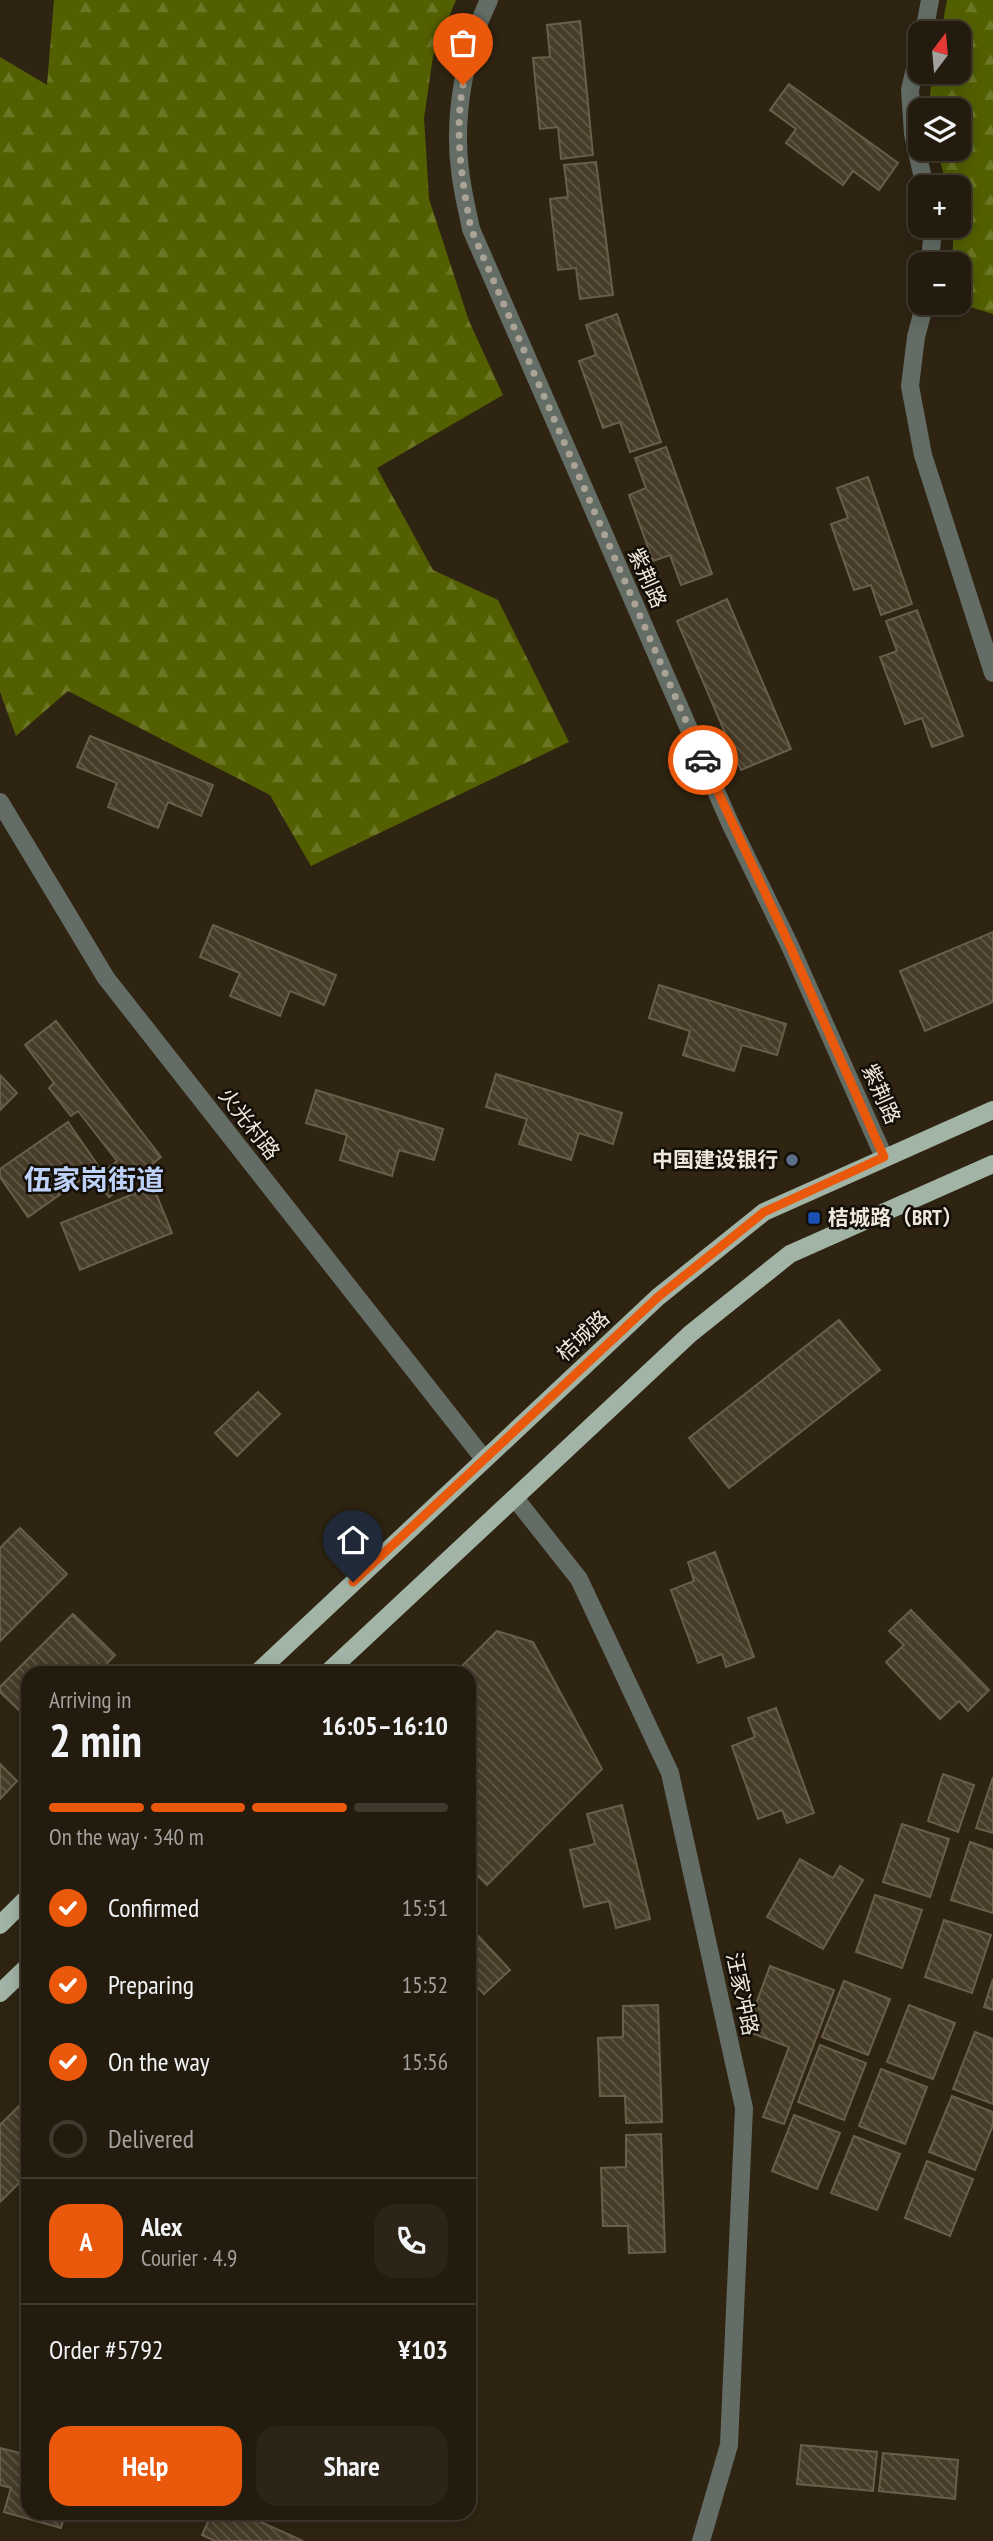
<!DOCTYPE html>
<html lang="en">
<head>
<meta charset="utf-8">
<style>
	body { margin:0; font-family:"PT Sans Narrow","Noto Sans SC",sans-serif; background:#2b2417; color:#f1f3f6; height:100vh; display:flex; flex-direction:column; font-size:26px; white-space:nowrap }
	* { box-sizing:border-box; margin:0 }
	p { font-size:23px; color:#a3a19e }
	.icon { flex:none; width:38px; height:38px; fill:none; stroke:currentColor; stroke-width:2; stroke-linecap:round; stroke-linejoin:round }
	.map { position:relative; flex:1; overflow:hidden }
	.panel { position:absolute; left:21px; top:1666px; width:455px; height:854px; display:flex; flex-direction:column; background:#231b0e; border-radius:21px; box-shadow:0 4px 18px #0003,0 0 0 2px #40392e }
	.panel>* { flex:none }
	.needle { width:46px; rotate:16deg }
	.controls { position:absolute; left:908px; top:21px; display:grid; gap:14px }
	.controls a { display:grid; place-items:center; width:63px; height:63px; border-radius:14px; background:#231b0e; box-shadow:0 4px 18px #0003,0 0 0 2px #40392e; font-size:35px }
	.pin { position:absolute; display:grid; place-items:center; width:60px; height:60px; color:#fff; margin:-72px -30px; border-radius:50% 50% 50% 0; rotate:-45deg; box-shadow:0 0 7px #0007 }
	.pin .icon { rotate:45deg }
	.courier { position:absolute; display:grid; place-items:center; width:70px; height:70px; margin:-35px; border:5px solid #ea580c; border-radius:50%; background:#fff; color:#222; box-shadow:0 2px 9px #0007 }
	.headline em { font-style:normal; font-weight:600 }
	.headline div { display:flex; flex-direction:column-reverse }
	.headline { display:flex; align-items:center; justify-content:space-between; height:119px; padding:0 28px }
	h1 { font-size:46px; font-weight:600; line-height:52px }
	.bar { display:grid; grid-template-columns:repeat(4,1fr); gap:10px 7px; align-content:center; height:84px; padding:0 28px }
	.bar i { height:9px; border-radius:5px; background:#40392e }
	.bar .on { background:#ea580c }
	.bar p { grid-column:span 4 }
	.line { display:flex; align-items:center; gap:18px; padding:0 28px; border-top:2px solid #40392e }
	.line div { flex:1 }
	.round { display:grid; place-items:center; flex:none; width:74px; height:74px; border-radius:21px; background:#2b2417 }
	ol { padding:0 28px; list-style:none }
	li { display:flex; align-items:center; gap:21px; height:77px }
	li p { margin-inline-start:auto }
	li .icon { padding:7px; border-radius:50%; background:#ea580c; color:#fff; stroke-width:4 }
	li:last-child { color:#a3a19e }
	li i { width:38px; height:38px; border:4px solid #40392e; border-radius:50% }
	.cta { display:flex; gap:14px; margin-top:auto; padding:14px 28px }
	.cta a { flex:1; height:80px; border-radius:21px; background:#ea580c; color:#fff; font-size:28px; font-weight:600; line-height:80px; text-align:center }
	.cta a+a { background:#2b2417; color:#f1f3f6 }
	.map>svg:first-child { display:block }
</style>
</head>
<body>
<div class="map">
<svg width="993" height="2541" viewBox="0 0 993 2541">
	<defs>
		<pattern id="forest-firs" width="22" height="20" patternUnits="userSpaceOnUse" patternTransform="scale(1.75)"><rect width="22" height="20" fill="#536001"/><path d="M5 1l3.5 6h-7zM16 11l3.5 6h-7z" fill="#6c7725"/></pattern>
		<pattern id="building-back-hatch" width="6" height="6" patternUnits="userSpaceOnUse" patternTransform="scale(1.75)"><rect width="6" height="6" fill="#473c28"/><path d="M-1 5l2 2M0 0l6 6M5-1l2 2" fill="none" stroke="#625847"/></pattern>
	</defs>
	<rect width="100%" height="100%" fill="#2f2412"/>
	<g fill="url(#forest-firs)">
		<polygon points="54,0 456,0 433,56 424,118 429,199 469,321 503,395 377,468 433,570 498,600 569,742 311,866 270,795 68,691 16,736 0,692 0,57 47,85"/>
		<polygon points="947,0 993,0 993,314 957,303 959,303 959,264 952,264 954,226 959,226 959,187 947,187 937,149 959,149 959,110 932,110 930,94 933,72 959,72 959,33 941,33"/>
	</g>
	<g fill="url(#building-back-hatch)" stroke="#6a5e4a" stroke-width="2">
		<polygon points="580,21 593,155 561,159 558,127 540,129 533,58 550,57 547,25"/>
		<polygon points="789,84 898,163 879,190 853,171 843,185 786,143 796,129 770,110"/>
		<polygon points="596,162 613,295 580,299 576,268 558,270 550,199 568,197 564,165"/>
		<polygon points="617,314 661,442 630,452 620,422 603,428 579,361 596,355 586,325"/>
		<polygon points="666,447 712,574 681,585 670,555 653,561 629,495 646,488 635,458"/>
		<polygon points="868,477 912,604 881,615 871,585 854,590 831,524 848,518 837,488"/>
		<polygon points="727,599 791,749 741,770 677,621"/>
		<polygon points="917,610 963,736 932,747 922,718 905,724 880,657 897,651 886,621"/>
		<polygon points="90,736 213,785 201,816 168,802 158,828 108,807 117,783 77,767"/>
		<polygon points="213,925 336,975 324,1005 290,991 280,1016 230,996 240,973 200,957"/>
		<polygon points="993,932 993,1002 925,1031 900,971"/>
		<polygon points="659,985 786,1024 777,1055 742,1045 734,1071 683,1055 690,1031 649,1018"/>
		<polygon points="56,1021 161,1157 109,1197 95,1179 117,1161 78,1111 71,1116 49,1088 54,1083 25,1045"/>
		<polygon points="496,1074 622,1113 613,1144 579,1133 571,1160 519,1144 527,1119 486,1107"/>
		<polygon points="0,1075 17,1093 0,1110"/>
		<polygon points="316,1090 443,1129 434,1160 399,1150 392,1176 340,1160 347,1135 306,1123"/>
		<polygon points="68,1122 99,1167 28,1217 0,1177 0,1169"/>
		<polygon points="153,1186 172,1233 80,1270 61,1223"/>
		<polygon points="839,1320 880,1370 729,1488 689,1438"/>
		<polygon points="258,1392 280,1414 237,1456 215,1433"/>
		<polygon points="20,1528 67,1574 0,1641 0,1548"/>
		<polygon points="715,1552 754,1657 726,1667 722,1654 698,1663 671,1590 694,1581 688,1562"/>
		<polygon points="911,1610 989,1690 968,1711 959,1701 940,1719 886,1662 904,1645 889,1631"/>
		<polygon points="73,1614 115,1655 98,1673 28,1673 28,1719 0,1692 0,1687"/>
		<polygon points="497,1631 533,1642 602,1769 487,1885 469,1867 469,1673 455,1673"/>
		<polygon points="776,1708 814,1813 787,1823 782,1810 758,1819 732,1746 755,1737 748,1718"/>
		<polygon points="0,1764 17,1781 0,1799"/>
		<polygon points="943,1774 974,1785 958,1832 928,1821"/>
		<polygon points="993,1777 993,1833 976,1828"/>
		<polygon points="622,1805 650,1919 616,1928 609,1901 584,1907 570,1850 595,1844 587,1814"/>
		<polygon points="902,1824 949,1839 930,1897 883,1882"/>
		<polygon points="970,1842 993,1850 993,1913 951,1900"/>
		<polygon points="800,1859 833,1878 840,1866 863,1880 823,1949 767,1917"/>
		<polygon points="875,1895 922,1910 902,1968 856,1952"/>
		<polygon points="944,1920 991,1935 972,1993 925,1977"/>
		<polygon points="469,1926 510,1970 484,1994 469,1978"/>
		<polygon points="770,1966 834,1990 784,2124 763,2117 789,2047 746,2031"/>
		<polygon points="993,1979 993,2010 984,2007"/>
		<polygon points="844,1981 890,1999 868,2055 822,2037"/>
		<polygon points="658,2005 662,2122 626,2123 625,2096 600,2096 598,2038 623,2037 623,2006"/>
		<polygon points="909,2005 955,2023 933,2079 887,2062"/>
		<polygon points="975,2032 993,2039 993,2104 953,2089"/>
		<polygon points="820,2045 866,2063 844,2120 798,2102"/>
		<polygon points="881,2069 927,2087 905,2144 859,2126"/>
		<polygon points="952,2096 993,2112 993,2125 975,2170 929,2152"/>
		<polygon points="28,2097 28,2174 0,2202 0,2125"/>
		<polygon points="794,2115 840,2133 817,2189 772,2171"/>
		<polygon points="661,2134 665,2252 629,2253 628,2226 603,2226 601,2168 626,2167 626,2135"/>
		<polygon points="854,2136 900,2154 877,2210 831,2193"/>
		<polygon points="927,2161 973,2179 950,2236 905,2218"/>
		<polygon points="801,2445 877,2452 873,2491 797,2484"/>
		<polygon points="0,2448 28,2455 28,2513 65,2513 61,2528 4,2512 11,2488 0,2485"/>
		<polygon points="883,2453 958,2460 955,2499 879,2491"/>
		<polygon points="212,2513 241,2513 303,2541 215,2541 202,2535"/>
	</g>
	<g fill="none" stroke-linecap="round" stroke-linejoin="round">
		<g stroke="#636d66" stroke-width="18">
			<path d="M489 0C465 49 453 116 460 170 462 190 467 209 471 229L730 823 790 946 884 1157"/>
			<polyline points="924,33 930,0"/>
			<polyline points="920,46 910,90 913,134 925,187"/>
			<polyline points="930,264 933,226"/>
			<polyline points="925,303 916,337 910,386 923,455 993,673"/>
			<polyline points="0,802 106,978 484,1459"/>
			<polyline points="515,1498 579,1579 670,1773 744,2108 729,2445 701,2541"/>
		</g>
		<g stroke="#a1b4a6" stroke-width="18">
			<polyline points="257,1673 658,1297 764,1212 993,1110"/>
			<polyline points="327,1673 690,1334 790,1254 993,1164"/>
			<polyline points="0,1925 28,1897"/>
			<polyline points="0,1993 28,1966"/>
		</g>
	</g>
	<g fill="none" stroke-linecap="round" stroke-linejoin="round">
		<path stroke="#aba395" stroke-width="7" stroke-dasharray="0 12.6" d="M463 85C454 133 462 181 471 229L703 760"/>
		<polyline stroke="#ea580c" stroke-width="9" points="353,1582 658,1297 764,1212 884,1157 790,946 703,760"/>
	</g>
	<circle fill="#5c6f8a" stroke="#130e07" stroke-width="2.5" cx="792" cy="1160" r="7"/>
	<rect fill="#1a4fb4" stroke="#130e07" stroke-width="2.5" x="807" y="1211" width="14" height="14" rx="3.5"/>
	<g text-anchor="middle" stroke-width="5" stroke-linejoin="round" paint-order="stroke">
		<g font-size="21" fill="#eee7db" stroke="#130e07">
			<text transform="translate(647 578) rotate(66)" y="7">紫荆路</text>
			<text transform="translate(881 1094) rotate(66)" y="7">紫荆路</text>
			<text transform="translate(249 1124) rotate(52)" y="7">火光村路</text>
			<text transform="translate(583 1336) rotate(-43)" y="7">桔城路</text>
			<text transform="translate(742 1994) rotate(78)" y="7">汪家冲路</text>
		</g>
		<g font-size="21" font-weight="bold" fill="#eee7db" stroke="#130e07" text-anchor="end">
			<text x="778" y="1167">中国建设银行</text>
			<text x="828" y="1225" text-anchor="start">桔城路（BRT）</text>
		</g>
		<g font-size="28" font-weight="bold" fill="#bdd1f9" stroke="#130e07">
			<text x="94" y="1190">伍家岗街道</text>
		</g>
	</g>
</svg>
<div class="controls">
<a><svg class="needle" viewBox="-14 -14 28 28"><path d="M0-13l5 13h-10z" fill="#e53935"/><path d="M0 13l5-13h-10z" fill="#a3a19e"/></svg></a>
<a><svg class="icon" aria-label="layers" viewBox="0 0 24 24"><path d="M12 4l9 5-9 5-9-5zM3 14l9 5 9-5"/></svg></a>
<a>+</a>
<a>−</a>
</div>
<div class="pin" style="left:463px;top:85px;background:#ea580c"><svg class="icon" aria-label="bag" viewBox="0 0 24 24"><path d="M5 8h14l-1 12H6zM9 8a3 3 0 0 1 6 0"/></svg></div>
<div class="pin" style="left:353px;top:1582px;background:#1f2937"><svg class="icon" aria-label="home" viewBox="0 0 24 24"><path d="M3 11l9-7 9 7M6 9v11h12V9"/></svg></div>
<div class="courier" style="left:703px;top:760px"><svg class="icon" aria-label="car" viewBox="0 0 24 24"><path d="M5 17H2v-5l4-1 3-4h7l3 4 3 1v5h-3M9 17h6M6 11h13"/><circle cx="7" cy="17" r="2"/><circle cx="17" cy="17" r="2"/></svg></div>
<section class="panel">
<div class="headline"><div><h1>2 min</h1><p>Arriving in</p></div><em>16:05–16:10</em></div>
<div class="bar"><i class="on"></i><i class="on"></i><i class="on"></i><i></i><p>On the way · 340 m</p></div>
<ol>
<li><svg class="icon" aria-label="check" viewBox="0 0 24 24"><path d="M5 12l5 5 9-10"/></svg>Confirmed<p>15:51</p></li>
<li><svg class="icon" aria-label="check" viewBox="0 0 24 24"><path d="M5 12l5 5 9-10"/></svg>Preparing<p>15:52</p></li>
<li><svg class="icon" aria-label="check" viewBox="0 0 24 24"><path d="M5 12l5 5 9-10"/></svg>On the way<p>15:56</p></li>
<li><i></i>Delivered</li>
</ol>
<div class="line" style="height:126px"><b class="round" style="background:#ea580c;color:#fff">A</b><div><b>Alex</b><p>Courier · 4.9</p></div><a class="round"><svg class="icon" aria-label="phone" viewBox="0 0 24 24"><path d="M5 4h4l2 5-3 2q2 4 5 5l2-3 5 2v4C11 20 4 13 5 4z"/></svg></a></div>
<div class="line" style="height:91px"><div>Order #5792</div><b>¥103</b></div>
<div class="cta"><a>Help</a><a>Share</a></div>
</section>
</div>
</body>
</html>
